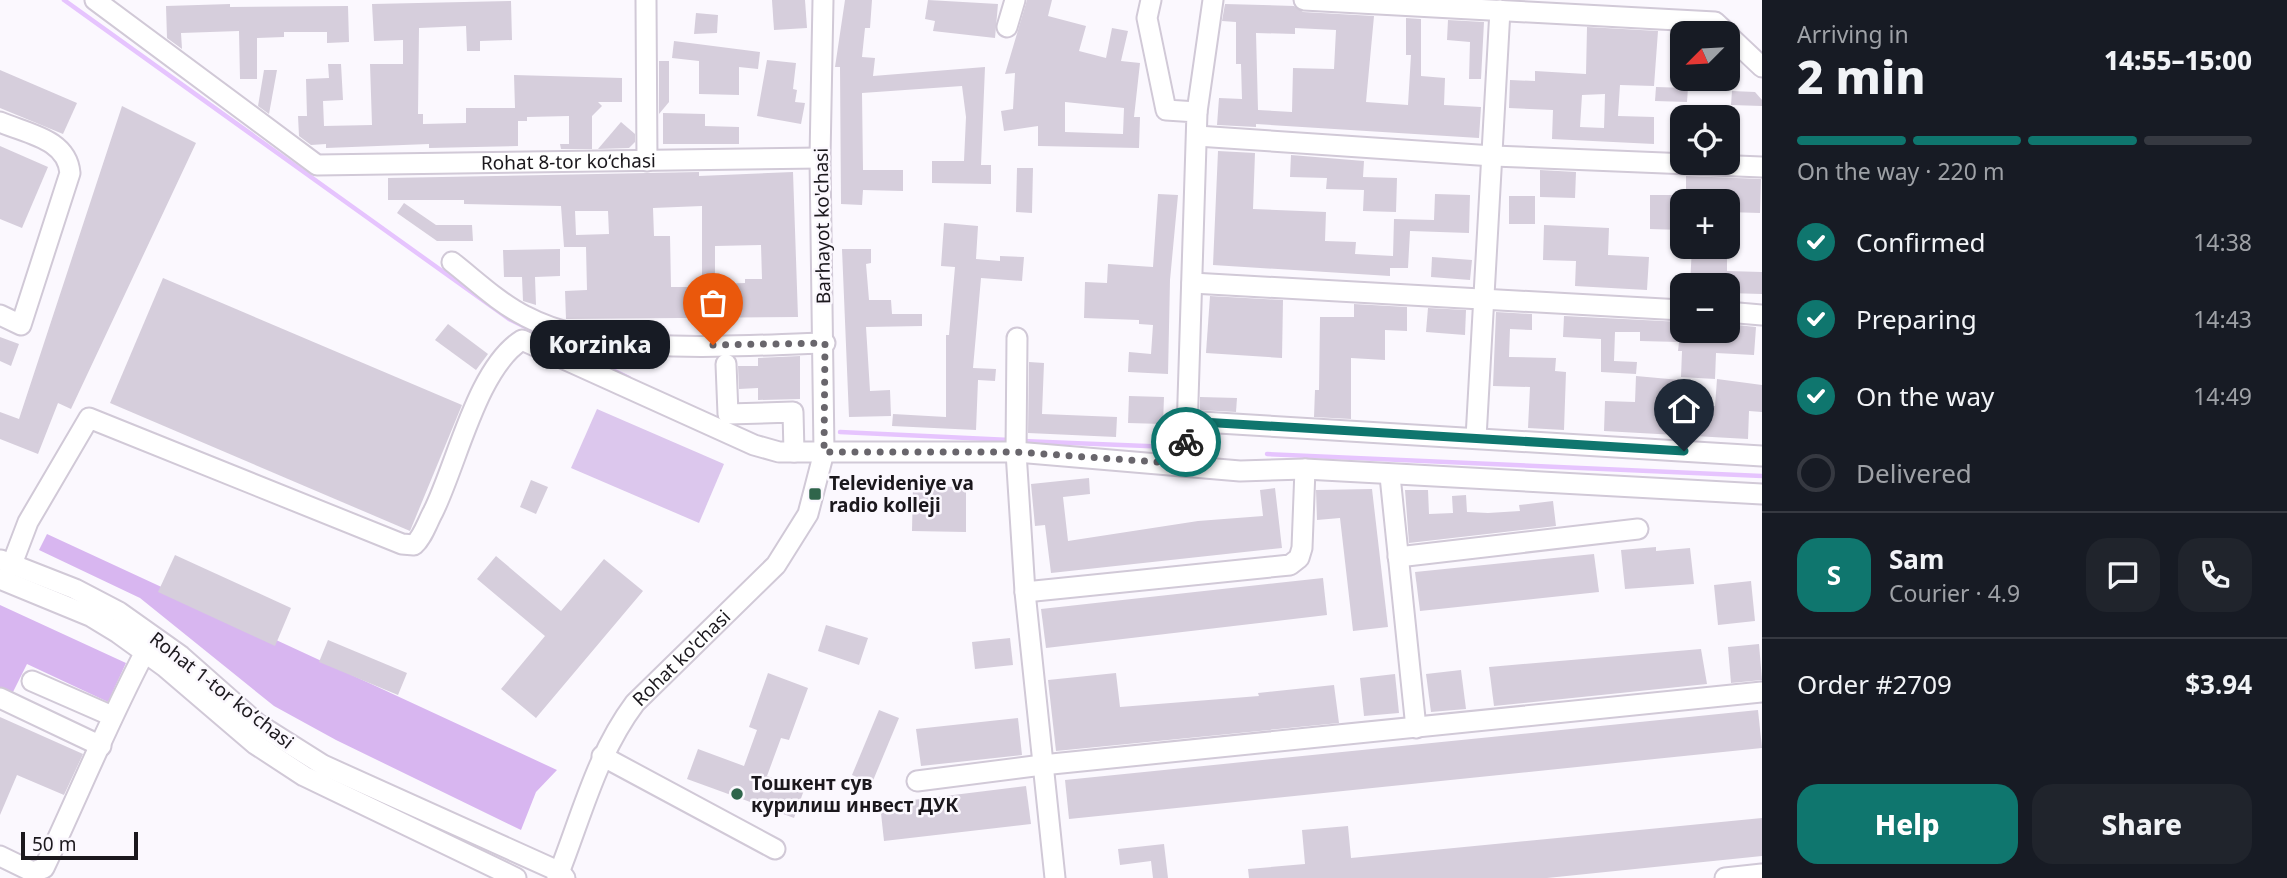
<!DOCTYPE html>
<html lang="en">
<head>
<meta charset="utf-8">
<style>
	body { margin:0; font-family:"Noto Sans",sans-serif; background:#20242c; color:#f1f3f6; height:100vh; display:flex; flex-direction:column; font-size:26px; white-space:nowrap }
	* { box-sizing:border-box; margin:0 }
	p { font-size:23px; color:#9ea1a6 }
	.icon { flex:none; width:38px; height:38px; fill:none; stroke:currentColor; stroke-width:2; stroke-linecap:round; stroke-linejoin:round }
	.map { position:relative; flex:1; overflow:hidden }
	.side { display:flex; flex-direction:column; background:#171b24; width:525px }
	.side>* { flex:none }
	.needle { width:46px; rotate:246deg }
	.fabs { position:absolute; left:1670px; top:21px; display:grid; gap:14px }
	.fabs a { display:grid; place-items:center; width:70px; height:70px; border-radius:14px; background:#171b24; box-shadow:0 2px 5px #0004; font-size:35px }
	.scale { position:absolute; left:21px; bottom:18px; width:117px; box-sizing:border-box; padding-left:7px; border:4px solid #1b181d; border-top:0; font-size:19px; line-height:24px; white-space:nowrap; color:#1b181d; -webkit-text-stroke:5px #fbf8fe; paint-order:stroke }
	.pin { position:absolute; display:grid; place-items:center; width:60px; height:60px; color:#fff; margin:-72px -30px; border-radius:50% 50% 50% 0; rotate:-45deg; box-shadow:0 0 7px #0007 }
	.pin .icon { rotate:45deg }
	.courier { position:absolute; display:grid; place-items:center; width:70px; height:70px; margin:-35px; border:5px solid #0f766e; border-radius:50%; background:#fff; color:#222; box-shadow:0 2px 9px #0007 }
	.bubble { position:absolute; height:49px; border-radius:21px; background:#171b24; box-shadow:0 2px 5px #0004; font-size:23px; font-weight:800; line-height:49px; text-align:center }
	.overview em { font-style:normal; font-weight:800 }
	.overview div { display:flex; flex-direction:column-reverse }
	.overview { display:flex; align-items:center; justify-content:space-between; height:119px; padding:0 35px }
	h1 { font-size:46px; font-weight:800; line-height:52px }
	.bar { display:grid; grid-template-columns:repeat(4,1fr); gap:10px 7px; align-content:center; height:84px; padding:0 35px }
	.bar i { height:9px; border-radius:5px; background:#363941 }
	.bar .on { background:#0f766e }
	.bar p { grid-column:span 4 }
	.line { display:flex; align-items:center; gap:18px; padding:0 35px; border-top:2px solid #363941 }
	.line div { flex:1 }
	.round { display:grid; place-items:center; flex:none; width:74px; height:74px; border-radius:21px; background:#20242c }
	ol { padding:0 35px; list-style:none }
	li { display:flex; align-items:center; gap:21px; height:77px }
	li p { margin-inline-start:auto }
	li .icon { padding:7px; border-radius:50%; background:#0f766e; color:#fff; stroke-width:4 }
	li:last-child { color:#9ea1a6 }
	li i { width:38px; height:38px; border:4px solid #363941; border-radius:50% }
	.button { display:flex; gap:14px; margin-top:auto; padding:14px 35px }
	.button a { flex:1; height:80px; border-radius:21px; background:#0f766e; color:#fff; font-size:28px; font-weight:800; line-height:80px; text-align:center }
	.button a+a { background:#20242c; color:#f1f3f6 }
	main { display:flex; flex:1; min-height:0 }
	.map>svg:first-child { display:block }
</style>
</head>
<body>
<main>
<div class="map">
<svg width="1762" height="878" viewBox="0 0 1762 878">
	<rect width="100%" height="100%" fill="#fbf8fe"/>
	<polygon fill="#dcc7ed" points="597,409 724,464 699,523 571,468"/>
	<g fill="#d8b6f0">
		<polygon points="47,534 557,770 536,792 521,830 336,740 274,706 140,598 39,550"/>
		<polygon points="0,605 126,663 108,702 27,664 11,696 0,692"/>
	</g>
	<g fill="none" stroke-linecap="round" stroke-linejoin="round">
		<g stroke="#e6c4fe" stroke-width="4.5">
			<polyline points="64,0 509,319 629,378"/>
			<polyline points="840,432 1010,440"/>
			<polyline points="1022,441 1171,447"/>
			<polyline points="1267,454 1762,476"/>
		</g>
	</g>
	<g fill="#d6cedc" fill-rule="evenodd">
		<polygon points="772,0 805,0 807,28 774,30"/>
		<polygon points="845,0 872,0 870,28 865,28 862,57 875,58 873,76 985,67 981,165 991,165 991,184 932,183 932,161 964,161 966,117 962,86 862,93 863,170 903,170 903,191 863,190 862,205 841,204 840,67 835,67"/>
		<polygon points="928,0 998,4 995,38 933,31 935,21 925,19"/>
		<path d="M1027 0H1052L1048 16 1086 26 1079 51 1106 58 1112 28 1128 31 1121 61 1140 63 1134 117H1140L1139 148 1038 146V126L1004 131 1001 111 1013 109 1015 73 1005 74ZM1065 102 1124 108 1123 134 1065 132Z"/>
		<polygon points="511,1 512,40 480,41 480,51 467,51 466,26 419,28 418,114 423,114 423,124 466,123 466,108 515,108 514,75 622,78 622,102 598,102 602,106 592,116 592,149 561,149 560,144 569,144 569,116 527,117 527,121 518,121 518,146 429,148 429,144 326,148 326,144 311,145 299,136 298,116 307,116 306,79 329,78 328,64 341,64 343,100 323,101 324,126 372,125 370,64 403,64 403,40 374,41 372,4"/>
		<polygon points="230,4 230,7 348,6 349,42 327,43 327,32 284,32 284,37 257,38 257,79 240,79 239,31 181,33 182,49 167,38 166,6"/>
		<path d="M1225 4 1294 6 1303 12 1374 16 1366 102 1408 105 1411 55H1406V18L1421 19V76L1445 78 1444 105 1481 107 1479 138 1256 124V127L1217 125 1219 98 1242 99 1241 64H1236V22L1222 21ZM1295 28 1336 30 1334 69 1293 68 1292 112 1258 110 1256 33 1295 34Z"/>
		<polygon points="696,13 718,15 717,33 694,34"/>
		<polygon points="1448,20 1484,22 1481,79 1469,79 1470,42 1447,40"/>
		<path d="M1587 27 1658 31 1654 86 1620 85 1618 116 1654 117V144L1552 139 1553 110 1509 108 1510 80 1535 81V71L1586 74ZM1605 94 1604 128 1580 127 1582 95Z"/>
		<polygon points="674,41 760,52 758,69 739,67 739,95 699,94 699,61 672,58"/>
		<polygon points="767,60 796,63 793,89 797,90 795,102 805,103 801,124 757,116"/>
		<polygon points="659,61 669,61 669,102 659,114"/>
		<polygon points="0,70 77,103 63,134 0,108"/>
		<polygon points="264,70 277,70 269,114 258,106"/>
		<polygon points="1656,87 1688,88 1687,102 1655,101"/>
		<polygon points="1732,91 1755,92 1762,100 1762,106 1731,105"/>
		<polygon points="122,106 196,143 71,409 58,403 38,454 0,439 0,412 19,419"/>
		<polygon points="663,113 705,114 705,126 739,127 739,144 663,144"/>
		<polygon points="621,122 635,134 635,142 629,148 598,149"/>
		<polygon points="0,146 48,167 22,228 0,219"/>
		<polygon points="1218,151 1255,153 1253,209 1326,212 1325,241 1356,242 1355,254 1393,256 1394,219 1434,220 1435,194 1470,195 1469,233 1410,231 1408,268 1390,268 1390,276 1213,265"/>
		<polygon points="1291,155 1364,161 1363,177 1397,178 1396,212 1363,211 1364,190 1326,189 1327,178 1290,177"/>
		<polygon points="1017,168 1033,168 1032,213 1016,212"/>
		<polygon points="1540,170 1576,172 1575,198 1540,197"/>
		<path d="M699 172V176L793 172 798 317 566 319 565 291 587 290 586 247H564L561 206 464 204V200H388V178ZM702 206V287H671L670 236H654L653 208ZM575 211H608L609 234 576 235ZM761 245 762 279H745V283L715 284V246Z"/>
		<polygon points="1686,176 1761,179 1760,213 1727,212 1727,201 1686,201"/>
		<polygon points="1158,194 1178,195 1170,280 1168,374 1128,372 1129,352 1151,354 1153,325 1139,324 1139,320 1084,318 1085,282 1107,283 1108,264 1153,267"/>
		<polygon points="1650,195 1682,195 1682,230 1650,229"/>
		<rect x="1509" y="196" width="26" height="28"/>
		<polygon points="404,203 436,225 472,225 473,241 437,241 397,213"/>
		<polygon points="944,223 978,226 976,259 1000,261 1000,256 1024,257 1022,281 981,278 973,368 996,369 995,381 978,380 976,430 892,426 893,414 946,417 946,335 949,335 955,267 941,266"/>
		<polygon points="1544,225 1609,228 1608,255 1649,257 1647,290 1575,286 1576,261 1543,260"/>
		<polygon points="1692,247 1727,247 1727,271 1762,272 1762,294 1727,293 1727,285 1690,285"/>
		<polygon points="560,249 560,276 535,277 536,305 523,301 522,277 504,277 503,250"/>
		<polygon points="842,249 871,249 871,263 866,264 869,300 891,300 892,314 922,314 922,326 866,327 870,391 890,390 891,416 849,417"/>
		<polygon points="1432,257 1472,260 1470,280 1431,277"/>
		<polygon points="163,278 462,405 410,531 110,403"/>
		<polygon points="1210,296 1283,300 1282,358 1206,353"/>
		<polygon points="1354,304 1407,307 1407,331 1385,330 1385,360 1351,358 1351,419 1314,417 1315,390 1319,390 1320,317 1354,317"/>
		<polygon points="1428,308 1466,310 1465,335 1426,332"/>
		<polygon points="1496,312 1532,314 1532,330 1510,329 1509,357 1556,358 1555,371 1566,372 1564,430 1528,428 1530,387 1493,386"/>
		<polygon points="1564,316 1682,322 1682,331 1727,331 1727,324 1756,327 1754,355 1716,353 1715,379 1681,377 1682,351 1678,351 1679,342 1640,341 1640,332 1615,332 1614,361 1637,362 1636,374 1601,372 1601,339 1563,337"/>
		<polygon points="448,324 488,354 476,370 435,340"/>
		<polygon points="0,337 19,344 11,366 0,361"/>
		<polygon points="800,356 800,399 758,400 758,388 739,389 738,366 758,366 758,358"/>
		<polygon points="1029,362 1044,363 1042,414 1117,417 1116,437 1028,433"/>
		<polygon points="1636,376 1691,381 1689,405 1715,406 1717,379 1762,385 1762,412 1749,411 1748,439 1604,431 1605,401 1635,402"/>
		<polygon points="1129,396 1164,397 1163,424 1128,423"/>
		<polygon points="1200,397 1237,398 1236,412 1200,410"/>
		<polygon points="1089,478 1090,494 1063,497 1068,541 1198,521 1263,516 1260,490 1275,488 1282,548 1051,573 1045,525 1035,526 1031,484"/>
		<polygon points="531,480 548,487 536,514 520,507"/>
		<polygon points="913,486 966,487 966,532 912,531"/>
		<polygon points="1372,489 1388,627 1353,631 1340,518 1317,520 1316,490"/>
		<polygon points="1405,490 1428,490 1429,514 1453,513 1452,496 1466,495 1467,512 1488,513 1520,511 1519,505 1553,501 1556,526 1409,543"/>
		<polygon points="1656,547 1656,551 1690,548 1694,584 1625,589 1621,550"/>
		<polygon points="1594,554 1599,592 1420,611 1415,572"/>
		<polygon points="175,555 291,608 275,646 158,592"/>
		<polygon points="496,556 561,611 604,559 643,591 536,718 501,689 545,636 477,579"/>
		<polygon points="1323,578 1327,615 1046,648 1041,609"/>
		<polygon points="1751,581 1755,621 1718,625 1714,585"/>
		<polygon points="826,625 868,638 859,665 818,651"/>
		<polygon points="1010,638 1013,665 975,669 972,642"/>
		<polygon points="328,640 407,673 398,695 319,662"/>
		<polygon points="1759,644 1762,680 1731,683 1728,647"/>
		<polygon points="1701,649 1707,684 1494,706 1489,667"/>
		<polygon points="1461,670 1466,709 1431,712 1426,674"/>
		<polygon points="768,673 808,688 789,740 781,738 767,776 804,790 794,818 687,779 698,749 744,766 757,730 749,727"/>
		<polygon points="1116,673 1120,707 1259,696 1258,693 1334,685 1339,723 1056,751 1048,680"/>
		<polygon points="1395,674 1399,713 1364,716 1360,678"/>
		<polygon points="879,710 899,718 872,783 852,775"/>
		<polygon points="1758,710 1762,748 1069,819 1065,780"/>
		<polygon points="0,717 83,754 64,795 17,775 0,815"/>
		<polygon points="1018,718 1022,755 921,766 916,729"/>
		<polygon points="1026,786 1031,824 884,841 880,804"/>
		<polygon points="1762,818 1762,856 1547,878 1249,878 1248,869 1305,864 1302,830 1348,826 1351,858"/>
		<polygon points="1164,844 1168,878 1153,878 1151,861 1120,865 1118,849"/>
	</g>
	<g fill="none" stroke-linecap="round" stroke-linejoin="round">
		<defs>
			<g id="minor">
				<path id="s1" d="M95 0 317 165 820 158"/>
				<polyline points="646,0 647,161"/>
				<polyline points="1151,0 1147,18 1166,110 1197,112 1186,464"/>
				<polyline points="1304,0 1715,22 1727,33"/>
				<polyline points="1007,27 1015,0"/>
				<polyline points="1727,34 1762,67"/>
				<polyline points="1197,112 1213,0"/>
				<path d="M0 122C28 134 67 139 70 173L21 325 0 315"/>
				<polyline points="1197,136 1493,156 1762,167"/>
				<path d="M452 262C475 280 499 303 525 316 604 358 736 345 825 343"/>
				<polyline points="1192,283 1682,310"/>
				<polyline points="1727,312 1762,315"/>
				<polyline points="1017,338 1016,452 1025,592 1055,878"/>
				<polyline points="726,364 728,414 793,412 794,452"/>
				<polyline points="1185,421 1762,456"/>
				<polyline points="1476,438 1500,10"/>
				<polyline points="1390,476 1416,728"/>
				<polyline points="1398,557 1638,529"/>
				<polyline points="1,560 75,589 119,612 181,656 258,724 323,765 560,872 565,878"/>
				<path d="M12 564 28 522 89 418 402 544 414 545C423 537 427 523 433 512 457 464 477 368 522 340L754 445 779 452H1016L1240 471 1305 469 1762 494"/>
				<polyline points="0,579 90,616 118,633 165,667 255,744 304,776 516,878"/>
				<polyline points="1025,592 1290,565 1299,558 1302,548 1305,469"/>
				<polyline points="32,681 112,716"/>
				<polyline points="0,698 101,746"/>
				<polyline points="602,756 775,849"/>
				<polyline points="917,781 1042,765 1762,692"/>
				<path d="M0 856 33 872 44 868C78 796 108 722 145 652"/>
				<path id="s2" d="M557 878C581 818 596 755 635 703L776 565 808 514 824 452 820 158 823 0"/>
				<polyline points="1725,878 1762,874"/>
			</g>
		</defs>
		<use href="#minor" stroke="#d1c9d7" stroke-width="23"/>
		<use href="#minor" stroke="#fff" stroke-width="19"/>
	</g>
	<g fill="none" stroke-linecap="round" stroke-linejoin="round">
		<polyline stroke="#69666c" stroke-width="7" stroke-dasharray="0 12.6" points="713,345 825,343 824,452 1016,452 1186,464 1186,442"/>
		<polyline stroke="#0f766e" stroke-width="9" points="1186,442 1185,421 1684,451"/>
	</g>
	<g fill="#2f654b" stroke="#fbf8fe" stroke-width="2.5">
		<rect x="808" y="487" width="14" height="14" rx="3.5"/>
		<circle cx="737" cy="794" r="7"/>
	</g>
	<g text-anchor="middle" stroke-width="5" stroke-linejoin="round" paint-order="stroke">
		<g font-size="19" fill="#1b181d" stroke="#fbf8fe">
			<text dy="7" stroke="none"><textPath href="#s1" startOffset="528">Rohat 8-tor ko‘chasi</textPath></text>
			<text transform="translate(822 226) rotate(-91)" y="7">Barhayot ko'chasi</text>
			<text dy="7" stroke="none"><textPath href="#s2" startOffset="257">Rohat ko'chasi</textPath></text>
			<text transform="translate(222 690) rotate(38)" y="7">Rohat 1-tor koʻchasi</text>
		</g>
		<g font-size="19" font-weight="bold" fill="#1b181d" stroke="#fbf8fe" text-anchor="start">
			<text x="829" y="490">Televideniye va<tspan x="829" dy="22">radio kolleji</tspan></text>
			<text x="751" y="790">Тошкент сув<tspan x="751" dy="22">курилиш инвест ДУК</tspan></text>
		</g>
	</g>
</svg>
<div class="fabs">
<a><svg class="needle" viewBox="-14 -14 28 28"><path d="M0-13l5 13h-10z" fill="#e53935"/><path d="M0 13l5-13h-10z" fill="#9ea1a6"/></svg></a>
<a><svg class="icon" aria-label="locate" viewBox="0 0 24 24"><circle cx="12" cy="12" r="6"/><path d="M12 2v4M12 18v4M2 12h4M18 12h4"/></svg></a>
<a>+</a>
<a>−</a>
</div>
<div class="scale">50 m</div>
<div class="pin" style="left:713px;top:345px;background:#ea580c"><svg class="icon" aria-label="bag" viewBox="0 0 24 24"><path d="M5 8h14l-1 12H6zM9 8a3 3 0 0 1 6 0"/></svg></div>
<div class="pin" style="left:1684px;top:451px;background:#1f2937"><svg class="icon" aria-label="home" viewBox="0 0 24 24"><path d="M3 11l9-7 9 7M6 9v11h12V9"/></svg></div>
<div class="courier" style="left:1186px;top:442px"><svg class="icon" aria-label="bike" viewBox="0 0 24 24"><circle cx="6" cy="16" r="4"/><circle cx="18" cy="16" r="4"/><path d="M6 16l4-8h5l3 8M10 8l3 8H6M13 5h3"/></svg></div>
<div class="bubble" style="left:530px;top:320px;width:140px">Korzinka</div>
</div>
<section class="side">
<div class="overview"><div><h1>2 min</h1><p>Arriving in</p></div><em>14:55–15:00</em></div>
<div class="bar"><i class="on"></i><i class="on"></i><i class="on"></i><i></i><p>On the way · 220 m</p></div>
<ol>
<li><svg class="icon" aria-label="check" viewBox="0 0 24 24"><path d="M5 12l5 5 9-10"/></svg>Confirmed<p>14:38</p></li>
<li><svg class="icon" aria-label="check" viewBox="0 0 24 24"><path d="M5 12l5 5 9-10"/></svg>Preparing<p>14:43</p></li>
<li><svg class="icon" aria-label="check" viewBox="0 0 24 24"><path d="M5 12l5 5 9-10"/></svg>On the way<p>14:49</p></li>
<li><i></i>Delivered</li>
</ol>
<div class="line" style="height:126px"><b class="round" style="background:#0f766e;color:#fff">S</b><div><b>Sam</b><p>Courier · 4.9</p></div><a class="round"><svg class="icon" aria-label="chat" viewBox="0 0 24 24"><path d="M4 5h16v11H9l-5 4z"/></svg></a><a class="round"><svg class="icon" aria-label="phone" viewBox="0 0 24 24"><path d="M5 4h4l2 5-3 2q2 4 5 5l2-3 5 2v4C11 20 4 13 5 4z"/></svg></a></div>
<div class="line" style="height:91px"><div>Order #2709</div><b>$3.94</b></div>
<div class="button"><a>Help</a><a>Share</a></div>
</section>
</main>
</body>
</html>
